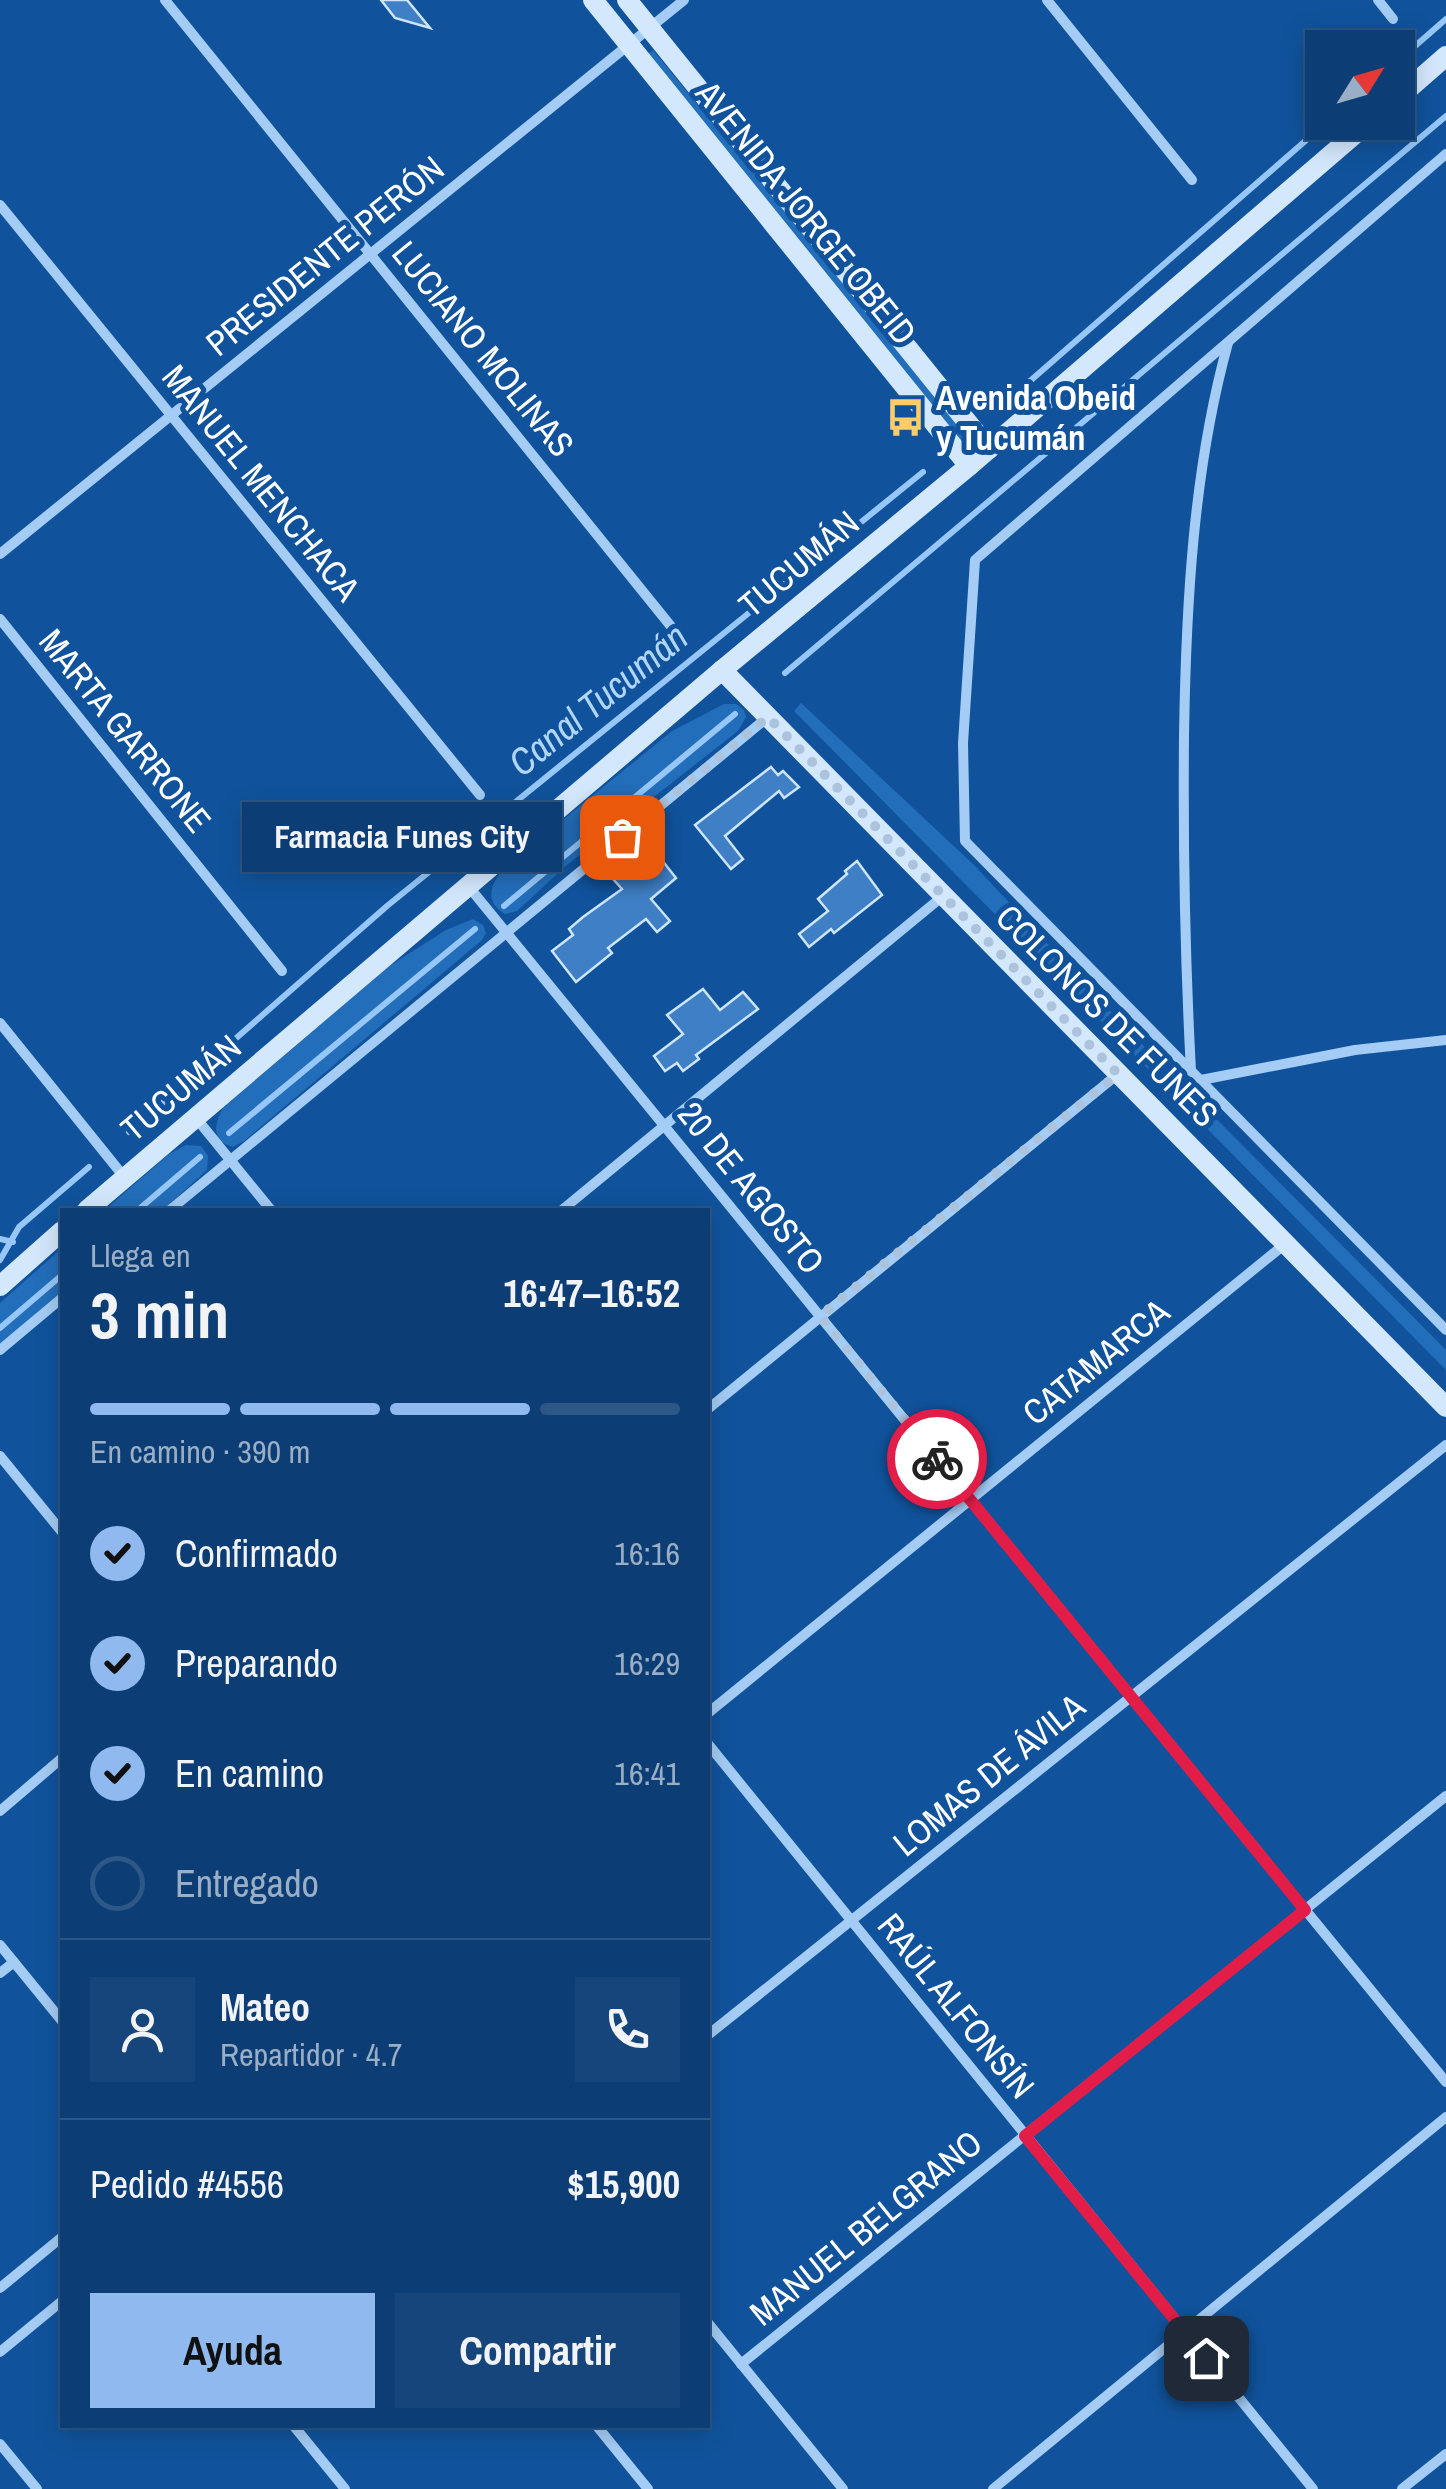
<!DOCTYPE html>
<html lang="es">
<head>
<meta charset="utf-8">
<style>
	body { margin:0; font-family:"Archivo Narrow",sans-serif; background:#15457a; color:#f1f3f6; height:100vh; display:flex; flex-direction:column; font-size:38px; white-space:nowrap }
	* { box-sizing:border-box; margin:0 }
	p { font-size:32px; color:#9aaec5 }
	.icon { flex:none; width:55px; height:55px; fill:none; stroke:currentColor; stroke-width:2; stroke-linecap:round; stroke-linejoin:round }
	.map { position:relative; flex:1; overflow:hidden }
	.side { position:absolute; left:60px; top:1208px; width:650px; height:1220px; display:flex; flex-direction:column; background:#0c3e75; border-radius:0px; box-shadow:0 5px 25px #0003,0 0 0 2px #2c5787 }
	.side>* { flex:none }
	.needle { width:65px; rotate:53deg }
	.controls { position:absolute; left:1305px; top:30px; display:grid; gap:20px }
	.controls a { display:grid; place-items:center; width:110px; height:110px; border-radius:0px; background:#0c3e75; box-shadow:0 5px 25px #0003,0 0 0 2px #2c5787; font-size:50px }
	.pin { position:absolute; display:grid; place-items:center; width:85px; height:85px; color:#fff; margin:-42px; border-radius:20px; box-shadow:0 5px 15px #0006 }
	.courier { position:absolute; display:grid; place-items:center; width:100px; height:100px; margin:-50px; border:8px solid #e11d48; border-radius:50%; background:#fff; color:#222; box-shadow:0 2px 12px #0007 }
	.bubble { position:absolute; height:70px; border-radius:0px; background:#0c3e75; box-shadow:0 5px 25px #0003,0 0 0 2px #2c5787; font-size:32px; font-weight:800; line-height:70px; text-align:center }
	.summary em { font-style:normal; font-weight:800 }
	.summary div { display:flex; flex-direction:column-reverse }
	.summary { display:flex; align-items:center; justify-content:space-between; height:170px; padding:0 30px }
	h1 { font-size:65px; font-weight:800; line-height:75px }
	.bar { display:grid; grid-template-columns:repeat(4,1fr); gap:15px 10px; align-content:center; height:120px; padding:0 30px }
	.bar i { height:12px; border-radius:8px; background:#2c5787 }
	.bar .selected { background:#90b9f0 }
	.bar p { grid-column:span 4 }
	.line { display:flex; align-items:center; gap:25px; padding:0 30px; border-top:2px solid #2c5787 }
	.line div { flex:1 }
	.round { display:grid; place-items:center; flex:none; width:105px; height:105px; border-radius:0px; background:#15457a }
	ol { padding:0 30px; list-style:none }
	li { display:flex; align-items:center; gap:30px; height:110px }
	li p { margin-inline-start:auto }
	li .icon { padding:10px; border-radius:50%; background:#90b9f0; color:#111; stroke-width:4 }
	li:last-child { color:#9aaec5 }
	li i { width:55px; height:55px; border:5px solid #2c5787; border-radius:50% }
	.primary-button { display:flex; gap:20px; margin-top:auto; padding:20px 30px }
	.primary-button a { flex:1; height:115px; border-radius:0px; background:#90b9f0; color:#111; font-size:40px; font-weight:800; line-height:115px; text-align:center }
	.primary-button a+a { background:#15457a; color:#f1f3f6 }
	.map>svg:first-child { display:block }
</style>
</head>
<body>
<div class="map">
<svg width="1446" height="2489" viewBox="0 0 1446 2489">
	<rect width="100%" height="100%" fill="#10539c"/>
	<g fill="#236eba">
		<polygon points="653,50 974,444 973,448 967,449 648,54"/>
		<polygon points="801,703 975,866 1130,1032 1446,1350 1446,1370 794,711"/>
		<path d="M724 704H736L744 710 746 717 738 731 568 864 517 911 505 914C483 901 491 883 505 867L672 731Z"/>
		<path d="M473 919 483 925 486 933 482 940 244 1141 233 1147C211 1141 214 1124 223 1108L388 967 446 930Z"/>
		<polygon points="186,1145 201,1146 208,1156 207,1170 163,1210 105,1210 169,1154"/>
		<polygon points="62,1248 62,1293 0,1344 0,1303"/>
	</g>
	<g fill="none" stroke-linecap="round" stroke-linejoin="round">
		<g stroke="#96c7f8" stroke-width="6">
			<polyline points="1398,61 1446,19"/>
			<polyline points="1007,401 1327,122"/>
			<polyline points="785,673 1446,116"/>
			<polyline points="504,906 735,714"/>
			<polyline points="129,1132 387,906 923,472"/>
			<polyline points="229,1133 475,929"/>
			<polyline points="138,1210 200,1157"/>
			<polyline points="0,1239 13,1242"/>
			<polyline points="0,1260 19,1227 89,1167"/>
			<polyline points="0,1328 62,1275"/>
		</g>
	</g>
	<g fill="#3e7fc5" stroke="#cde5fe" stroke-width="2.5">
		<polygon points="381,0 407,0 430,28 395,18"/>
		<polygon points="771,767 778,775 783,771 799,787 784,798 779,791 725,836 743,859 731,869 695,825"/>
		<polygon points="658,855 676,878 651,899 670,921 657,932 646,919 608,948 612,953 576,982 552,951 573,935 569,929 583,917 622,889 613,879 627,868 633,875"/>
		<polygon points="857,861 882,895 834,933 831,929 809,947 799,934 828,911 818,899 847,874 845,871"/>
		<polygon points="703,989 720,1010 743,992 758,1009 696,1055 699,1059 683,1071 677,1063 665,1071 654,1056 683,1034 667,1015"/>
	</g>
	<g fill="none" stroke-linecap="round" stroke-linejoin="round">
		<g stroke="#a4ccf5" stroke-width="10">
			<polyline points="165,0 682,640"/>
			<polyline points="1047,0 1192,180"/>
			<polyline points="1378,0 1393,19"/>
			<polyline points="1446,154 975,560 963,743 965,841 1446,1330"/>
			<polyline points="0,205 480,795"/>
			<polyline points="0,554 684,0"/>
			<polyline points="0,619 282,971"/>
			<polyline points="469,887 1446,2082"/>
			<polyline points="0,1023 125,1178"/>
			<path d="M1191 1071C1185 959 1183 848 1184 736 1186 606 1193 470 1228 343"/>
			<polyline points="1201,1080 1355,1050 1446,1040"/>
			<polyline points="196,1118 271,1210"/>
			<polyline points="170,1210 768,717"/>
			<polyline points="562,1210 943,896"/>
			<polyline points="0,1350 62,1298"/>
			<polyline points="708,1409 1118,1074"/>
			<polyline points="0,1456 62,1532"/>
			<polyline points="708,1713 1285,1244"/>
			<polyline points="708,1744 1313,2489"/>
			<polyline points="0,1811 62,1758"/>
			<polyline points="0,1945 62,2021"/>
			<polyline points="0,1973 14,1962"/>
			<polyline points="708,2035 1446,1445"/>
			<polyline points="0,2288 62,2237"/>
			<polyline points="708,2323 843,2489"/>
			<polyline points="0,2352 62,2301"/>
			<polyline points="741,2364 1446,1796"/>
			<polyline points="293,2425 345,2489"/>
			<polyline points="596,2425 648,2489"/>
			<polyline points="0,2444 37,2489"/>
			<polyline points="993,2489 1446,2117"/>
			<polyline points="1402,2489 1446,2454"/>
		</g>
		<g stroke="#d4e8fd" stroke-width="20">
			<polyline points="593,0 969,466"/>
			<polyline points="627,0 989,449"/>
			<polyline points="1398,98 1446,56"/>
			<polyline points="722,670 1446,1407"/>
			<polyline points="87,1210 722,670 969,466 1369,122"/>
			<polyline points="0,1286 62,1231"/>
		</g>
	</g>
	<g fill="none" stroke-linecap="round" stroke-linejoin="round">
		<polyline stroke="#abc3dc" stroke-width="10" stroke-dasharray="0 18" points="622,837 768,717 1118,1074 820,1316 937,1459"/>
		<polyline stroke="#e11d48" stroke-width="12" points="937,1459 1305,1910 1025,2136 1206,2358"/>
	</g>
	<defs>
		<symbol id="bus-bare" viewBox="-9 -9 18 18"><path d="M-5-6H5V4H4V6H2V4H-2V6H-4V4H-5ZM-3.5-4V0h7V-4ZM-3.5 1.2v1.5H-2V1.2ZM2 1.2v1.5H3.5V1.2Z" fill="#ffcd68" stroke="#10539c" stroke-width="2.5" paint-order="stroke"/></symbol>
	</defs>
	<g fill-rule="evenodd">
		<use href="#bus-bare" x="878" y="390" width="55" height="55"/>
	</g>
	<g text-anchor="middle" stroke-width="10" stroke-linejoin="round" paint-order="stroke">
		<g font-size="35" fill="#fff" stroke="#10539c">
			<text transform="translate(806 213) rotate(51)" y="12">AVENIDA JORGE OBEID</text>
			<text transform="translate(325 256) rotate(-39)" y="12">PRESIDENTE PERÓN</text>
			<text transform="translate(483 349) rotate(51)" y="12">LUCIANO MOLINAS</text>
			<text transform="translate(261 483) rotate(51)" y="12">MANUEL MENCHACA</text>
			<text transform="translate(799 564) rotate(-40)" y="12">TUCUMÁN</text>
			<text transform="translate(125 731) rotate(51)" y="12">MARTA GARRONE</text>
			<text transform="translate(1107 1016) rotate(45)" y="12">COLONOS DE FUNES</text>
			<text transform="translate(181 1088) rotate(-40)" y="12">TUCUMÁN</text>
			<text transform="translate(751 1188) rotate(51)" y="12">20 DE AGOSTO</text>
			<text transform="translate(1096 1362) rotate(-39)" y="12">CATAMARCA</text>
			<text transform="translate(989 1775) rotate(-39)" y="12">LOMAS DE ÁVILA</text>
			<text transform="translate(956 2006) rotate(51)" y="12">RAÚL ALFONSÍN</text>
			<text transform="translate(866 2228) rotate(-39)" y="12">MANUEL BELGRANO</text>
		</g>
		<g font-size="35" font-weight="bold" fill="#fff" stroke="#10539c" text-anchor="start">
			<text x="936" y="410">Avenida Obeid<tspan x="936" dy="40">y Tucumán</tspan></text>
		</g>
		<g font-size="38" font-style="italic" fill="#b1d6fb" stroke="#10539c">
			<text transform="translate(598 700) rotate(-39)" y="13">Canal Tucumán</text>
		</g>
	</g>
</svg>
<div class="controls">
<a><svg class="needle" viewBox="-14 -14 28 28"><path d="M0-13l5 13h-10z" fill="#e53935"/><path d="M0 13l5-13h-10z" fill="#9aaec5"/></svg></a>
</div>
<div class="pin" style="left:622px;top:837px;background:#ea580c"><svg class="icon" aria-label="bag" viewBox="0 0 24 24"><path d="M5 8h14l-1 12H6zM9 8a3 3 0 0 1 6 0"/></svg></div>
<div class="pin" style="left:1206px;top:2358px;background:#1f2937"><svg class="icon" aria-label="home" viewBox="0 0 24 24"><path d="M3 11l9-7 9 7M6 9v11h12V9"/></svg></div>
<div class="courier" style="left:937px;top:1459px"><svg class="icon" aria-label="bike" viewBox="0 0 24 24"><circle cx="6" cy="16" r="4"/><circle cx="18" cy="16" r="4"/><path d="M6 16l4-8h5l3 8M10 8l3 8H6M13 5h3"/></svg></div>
<div class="bubble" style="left:242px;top:802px;width:320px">Farmacia Funes City</div>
<section class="side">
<div class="summary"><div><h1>3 min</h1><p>Llega en</p></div><em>16:47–16:52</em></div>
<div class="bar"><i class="selected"></i><i class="selected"></i><i class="selected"></i><i></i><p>En camino · 390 m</p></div>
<ol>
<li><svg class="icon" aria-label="check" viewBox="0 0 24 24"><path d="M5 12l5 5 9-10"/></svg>Confirmado<p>16:16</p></li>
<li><svg class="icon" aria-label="check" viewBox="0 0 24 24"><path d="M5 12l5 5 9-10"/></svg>Preparando<p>16:29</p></li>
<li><svg class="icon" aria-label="check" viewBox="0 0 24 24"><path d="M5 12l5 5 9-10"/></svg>En camino<p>16:41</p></li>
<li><i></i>Entregado</li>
</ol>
<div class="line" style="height:180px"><a class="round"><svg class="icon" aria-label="person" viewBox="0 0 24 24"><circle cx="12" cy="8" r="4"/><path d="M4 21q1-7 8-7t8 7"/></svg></a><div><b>Mateo</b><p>Repartidor · 4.7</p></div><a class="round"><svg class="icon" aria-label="phone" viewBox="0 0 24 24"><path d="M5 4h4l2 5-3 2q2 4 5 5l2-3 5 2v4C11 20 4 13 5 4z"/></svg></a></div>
<div class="line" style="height:130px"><div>Pedido #4556</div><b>$15,900</b></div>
<div class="primary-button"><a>Ayuda</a><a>Compartir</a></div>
</section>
</div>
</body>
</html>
